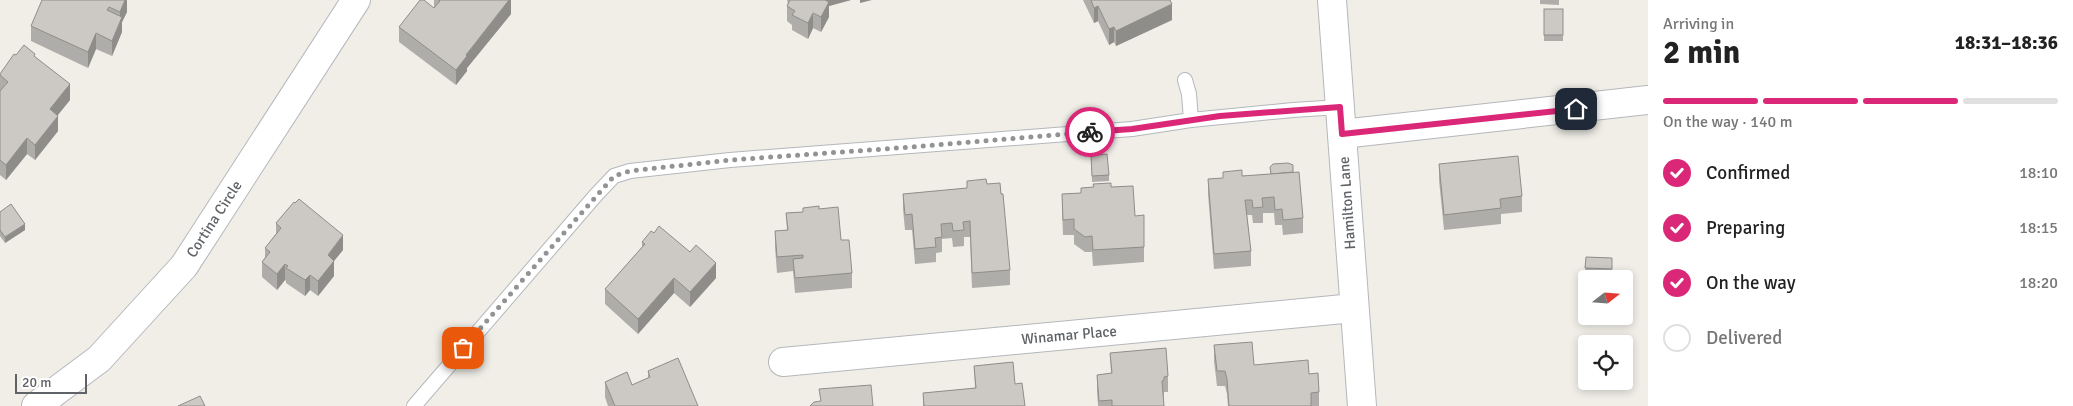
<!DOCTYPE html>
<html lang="en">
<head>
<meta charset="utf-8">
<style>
	body { margin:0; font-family:Signika,sans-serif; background:#f6f6f6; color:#222; height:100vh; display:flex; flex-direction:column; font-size:19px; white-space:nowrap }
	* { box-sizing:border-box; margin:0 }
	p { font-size:16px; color:#767676 }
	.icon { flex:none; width:28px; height:28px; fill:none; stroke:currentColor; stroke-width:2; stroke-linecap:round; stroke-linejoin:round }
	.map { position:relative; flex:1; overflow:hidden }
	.sheet { display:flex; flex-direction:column; background:#fff; width:425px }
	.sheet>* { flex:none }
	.needle { width:32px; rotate:73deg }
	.tools { position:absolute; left:1578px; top:270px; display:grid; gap:10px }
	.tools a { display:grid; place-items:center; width:55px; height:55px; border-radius:5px; background:#fff; box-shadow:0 2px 8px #0003; font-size:25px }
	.scale { position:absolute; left:15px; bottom:12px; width:72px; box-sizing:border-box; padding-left:5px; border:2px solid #5f6367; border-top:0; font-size:14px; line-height:18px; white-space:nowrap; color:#5f6367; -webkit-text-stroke:4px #fff; paint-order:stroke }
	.pin { position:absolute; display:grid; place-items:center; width:42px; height:42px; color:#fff; margin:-21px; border-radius:10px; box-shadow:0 2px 8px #0006 }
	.courier { position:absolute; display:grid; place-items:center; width:50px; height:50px; margin:-25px; border:4px solid #db2777; border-radius:50%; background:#fff; color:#222; box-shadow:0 1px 6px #0007 }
	.summary em { font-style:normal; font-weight:700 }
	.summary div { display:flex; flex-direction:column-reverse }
	.summary { display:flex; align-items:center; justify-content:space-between; height:85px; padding:0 15px }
	h1 { font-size:32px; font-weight:700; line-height:38px }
	.bar { display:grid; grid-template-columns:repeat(4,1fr); gap:8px 5px; align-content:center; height:60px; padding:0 15px }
	.bar i { height:6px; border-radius:4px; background:#e0e0e0 }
	.bar .selected { background:#db2777 }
	.bar p { grid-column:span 4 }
	ol { padding:0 15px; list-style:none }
	li { display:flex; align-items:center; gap:15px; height:55px }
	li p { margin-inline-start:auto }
	li .icon { padding:5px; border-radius:50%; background:#db2777; color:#fff; stroke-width:4 }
	li:last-child { color:#767676 }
	li i { width:28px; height:28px; border:2px solid #e0e0e0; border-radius:50% }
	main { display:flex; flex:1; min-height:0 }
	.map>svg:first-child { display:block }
</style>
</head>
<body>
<main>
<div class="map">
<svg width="1648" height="406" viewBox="0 0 1648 406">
	<rect width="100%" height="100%" fill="#f0eee7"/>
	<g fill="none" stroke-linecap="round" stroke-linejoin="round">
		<defs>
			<g id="service">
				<polyline points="1191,120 1293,110 1340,107"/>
				<polyline points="414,406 596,195 614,176 630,171 730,160 1132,129 1191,120 1189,94 1185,80"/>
			</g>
			<g id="minor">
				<polyline points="1342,134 1648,100"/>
				<polyline points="783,362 1354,308"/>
				<polyline points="36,406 99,359 184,266 356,0"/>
			</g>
			<polyline id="tertiary" points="1332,0 1362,406"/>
		</defs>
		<use href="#service" stroke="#b4b8bb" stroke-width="16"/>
		<use href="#minor" stroke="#b4b8bb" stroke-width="30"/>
		<use href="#tertiary" stroke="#b4b8bb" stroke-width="30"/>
		<use href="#service" stroke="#fff" stroke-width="14"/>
		<use href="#minor" stroke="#fff" stroke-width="28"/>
		<use href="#tertiary" stroke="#fff" stroke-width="28"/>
	</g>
	<g fill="#afada9">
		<polygon points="127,0 127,12 122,22 122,32 112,56 96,49 88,68 31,41 31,26"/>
		<polygon points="434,0 511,0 511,14 467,68 467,71 456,85 399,42 399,27 434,8"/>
		<polygon points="787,0 851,0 829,6 829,17 821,32 813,28 808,39 792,30 792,25 787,21 787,6 788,4"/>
		<polygon points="1083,0 1170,0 1172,20 1116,46 1114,42 1109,45 1098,21 1094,23"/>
		<polygon points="1540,0 1559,0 1559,5 1540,4"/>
		<rect x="1544" y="9" width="19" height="32"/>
		<polygon points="16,55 35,57 70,100 57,115 58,131 35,160 27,154 6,180 0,175 0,74"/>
		<polygon points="1091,156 1109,175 1109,181 1092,182"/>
		<polygon points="1439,164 1522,196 1522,212 1501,214 1501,224 1444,230 1439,180"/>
		<polygon points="1270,167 1293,172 1303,218 1303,233 1283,235 1282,225 1275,225 1274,213 1263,213 1263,223 1253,223 1252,215 1247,215 1251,251 1251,266 1214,269 1208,194 1208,179 1223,178 1223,172 1242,176 1271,174"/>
		<polygon points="967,181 987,184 1010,270 1010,285 972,288 970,237 964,237 964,246 953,247 952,238 942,239 942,252 936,253 936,262 915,264 912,230 905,230 903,209 903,194 967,188"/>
		<polygon points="1111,187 1135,216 1144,247 1144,262 1093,266 1092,252 1085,252 1074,244 1074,235 1063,235 1062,209 1062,194 1081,193"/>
		<polygon points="819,209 841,240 852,273 852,288 795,293 793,271 777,273 775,247 775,231 787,230 786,213 803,212"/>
		<polygon points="0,212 25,230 5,243 0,236"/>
		<polygon points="276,223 343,250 334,261 334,276 318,296 310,290 305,296 286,283 286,281 285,280 277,290 262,277 262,262 265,257 265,248 276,234"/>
		<polygon points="642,242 716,278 690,307 674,293 638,334 605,304 605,289 642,247"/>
		<polygon points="1586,257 1612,258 1612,275 1585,274"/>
		<polygon points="1214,345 1254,365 1309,374 1319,392 1319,406 1228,406 1227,394 1225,386 1217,386 1214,361"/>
		<polygon points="1110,353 1168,376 1168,392 1164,392 1164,396 1163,396 1164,406 1098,406 1097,391 1097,375 1111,373"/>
		<polygon points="974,366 1015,384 1025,406 923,406 923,393 975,388"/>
		<polygon points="648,371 698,406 608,406 605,397 605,382 632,385 648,378"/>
	</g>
	<g fill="#8f8d89">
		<polygon points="125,0 127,0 127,12 122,22 122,32 112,56 112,41 120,23 120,12"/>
		<polygon points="509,0 511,0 511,14 467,68 467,71 456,85 456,70 466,55"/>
		<polygon points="822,0 851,0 829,6 829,17 821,32 821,17"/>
		<polygon points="860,0 872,0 860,3"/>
		<polygon points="1172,4 1172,20 1116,46 1116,31"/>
		<polygon points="1098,6 1098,21 1094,23 1094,8"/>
		<polygon points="813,13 813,28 808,39 808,23"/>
		<polygon points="1114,27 1114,42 1109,45 1109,29"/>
		<polygon points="96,33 96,49 88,68 88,52"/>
		<polygon points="70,84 70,100 50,125 50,109"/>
		<polygon points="58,116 58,131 35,160 35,145"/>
		<polygon points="27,138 27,154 6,180 6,165"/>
		<polygon points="25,224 25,230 5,243 5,237"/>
		<polygon points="343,235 343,250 334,261 334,276 318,296 318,281 328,255"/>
		<polygon points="716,263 716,278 690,307 690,292"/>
		<polygon points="285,264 285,280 277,290 277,274"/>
		<polygon points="310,275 310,290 305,296 305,280"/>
		<polygon points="674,278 674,293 638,334 638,319"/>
	</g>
	<g fill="#ccc9c4" stroke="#8f8d89">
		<polygon points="42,0 125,0 120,12 109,7 107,10 122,17 112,41 96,33 88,52 31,26"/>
		<polygon points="420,0 424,0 434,8 440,1 439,0 509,0 466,55 467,56 456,70 399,27"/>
		<polygon points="790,0 825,0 829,2 821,17 813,13 808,23 792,15 795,11 787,6"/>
		<polygon points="1091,0 1170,0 1172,4 1116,31 1114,27 1109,29 1098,6 1094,8"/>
		<rect x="1544" y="9" width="19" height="26"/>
		<polygon points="24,45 35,54 34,56 70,84 50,109 58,116 35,145 27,138 6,165 0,160 0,91 8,82 0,75 0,74 14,54 16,55"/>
		<polygon points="1107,154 1109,175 1092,176 1091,156"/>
		<polygon points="1518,156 1522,196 1500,199 1501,208 1444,215 1439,164"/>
		<polygon points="1288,163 1293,165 1293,172 1271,174 1270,167 1273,164"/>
		<polygon points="1242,170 1242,176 1299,172 1303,218 1283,220 1282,209 1275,210 1274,197 1262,198 1263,207 1253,208 1252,200 1245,200 1251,251 1214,254 1208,179 1223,178 1223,172"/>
		<polygon points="986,179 987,184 1000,183 1001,194 1003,194 1010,270 972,273 970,221 963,222 964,230 953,231 952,223 941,224 942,237 935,238 936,247 915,249 912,214 905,215 903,194 967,188 967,181"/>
		<polygon points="1111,183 1111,187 1133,186 1135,216 1144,215 1144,247 1093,250 1092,236 1085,237 1074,229 1074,219 1063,220 1062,194 1081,193 1081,188 1094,187 1093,184"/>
		<polygon points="299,199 343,235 328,255 334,261 318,281 310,275 305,280 286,268 288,266 285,264 277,274 262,262 270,252 265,248 281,228 276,223 294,202 295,203"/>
		<polygon points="11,204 25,224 5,237 0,230 0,212"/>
		<polygon points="819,206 819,209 838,207 841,240 849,240 852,273 795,278 793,259 803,258 803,255 777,257 775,231 788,230 786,213 803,212 803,208"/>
		<polygon points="659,226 690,252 696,245 716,263 690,292 674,278 638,319 605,289 645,244 642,242 651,231 654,233"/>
		<polygon points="1586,257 1612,258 1612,269 1585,268"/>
		<polygon points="1252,342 1254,365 1308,360 1309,374 1318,373 1319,392 1311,393 1311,406 1229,406 1227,379 1225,371 1217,371 1214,345"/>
		<polygon points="1166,348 1168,376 1164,377 1164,380 1162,381 1164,406 1112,406 1112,400 1099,401 1097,375 1112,373 1110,353"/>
		<polygon points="678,358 698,406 615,406 605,382 627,372 632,385 650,377 648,371"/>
		<polygon points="1013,362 1015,384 1022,383 1025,406 924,406 923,393 976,388 974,366"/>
		<polygon points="871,385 873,406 810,406 814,402 821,401 819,389"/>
		<polygon points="200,396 205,406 178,406"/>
	</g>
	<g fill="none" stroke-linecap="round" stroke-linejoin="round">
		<polyline stroke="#929494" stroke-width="5" stroke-dasharray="0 9" points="463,348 614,176 630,171 730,160 898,148 1090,132"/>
		<polyline stroke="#db2777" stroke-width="6" points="1090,132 1132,129 1220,116 1340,107 1342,134 1576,109"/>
	</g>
	<g text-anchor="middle" stroke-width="4.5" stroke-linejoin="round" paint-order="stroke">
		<g font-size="15" fill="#5f6367" stroke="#fff">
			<text transform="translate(1347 203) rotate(-94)" y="5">Hamilton Lane</text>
			<text transform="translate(214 219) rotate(-57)" y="5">Cortina Circle</text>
			<text transform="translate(1069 335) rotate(-5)" y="5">Winamar Place</text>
		</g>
	</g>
</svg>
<div class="tools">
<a><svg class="needle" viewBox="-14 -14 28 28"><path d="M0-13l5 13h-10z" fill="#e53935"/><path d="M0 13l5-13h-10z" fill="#767676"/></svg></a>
<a><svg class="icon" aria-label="locate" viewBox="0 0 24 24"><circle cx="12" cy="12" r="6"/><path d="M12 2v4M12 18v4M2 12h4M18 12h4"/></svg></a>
</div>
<div class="scale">20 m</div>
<div class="pin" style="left:463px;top:348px;background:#ea580c"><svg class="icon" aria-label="bag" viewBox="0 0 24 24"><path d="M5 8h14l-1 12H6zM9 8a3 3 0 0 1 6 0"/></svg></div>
<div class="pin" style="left:1576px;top:109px;background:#1f2937"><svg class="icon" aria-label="home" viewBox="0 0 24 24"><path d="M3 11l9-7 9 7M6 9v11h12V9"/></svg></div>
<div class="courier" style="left:1090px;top:132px"><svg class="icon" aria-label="bike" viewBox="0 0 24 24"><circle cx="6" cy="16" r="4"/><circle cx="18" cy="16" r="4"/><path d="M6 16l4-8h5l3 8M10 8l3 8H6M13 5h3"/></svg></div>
</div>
<section class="sheet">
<div class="summary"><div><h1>2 min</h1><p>Arriving in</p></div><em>18:31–18:36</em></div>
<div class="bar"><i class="selected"></i><i class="selected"></i><i class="selected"></i><i></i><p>On the way · 140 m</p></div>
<ol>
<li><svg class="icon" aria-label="check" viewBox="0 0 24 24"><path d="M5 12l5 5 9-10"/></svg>Confirmed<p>18:10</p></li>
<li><svg class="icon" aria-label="check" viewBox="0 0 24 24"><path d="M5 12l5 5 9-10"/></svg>Preparing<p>18:15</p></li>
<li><svg class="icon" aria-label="check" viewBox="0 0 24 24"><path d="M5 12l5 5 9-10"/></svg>On the way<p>18:20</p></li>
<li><i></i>Delivered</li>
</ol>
</section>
</main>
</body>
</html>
